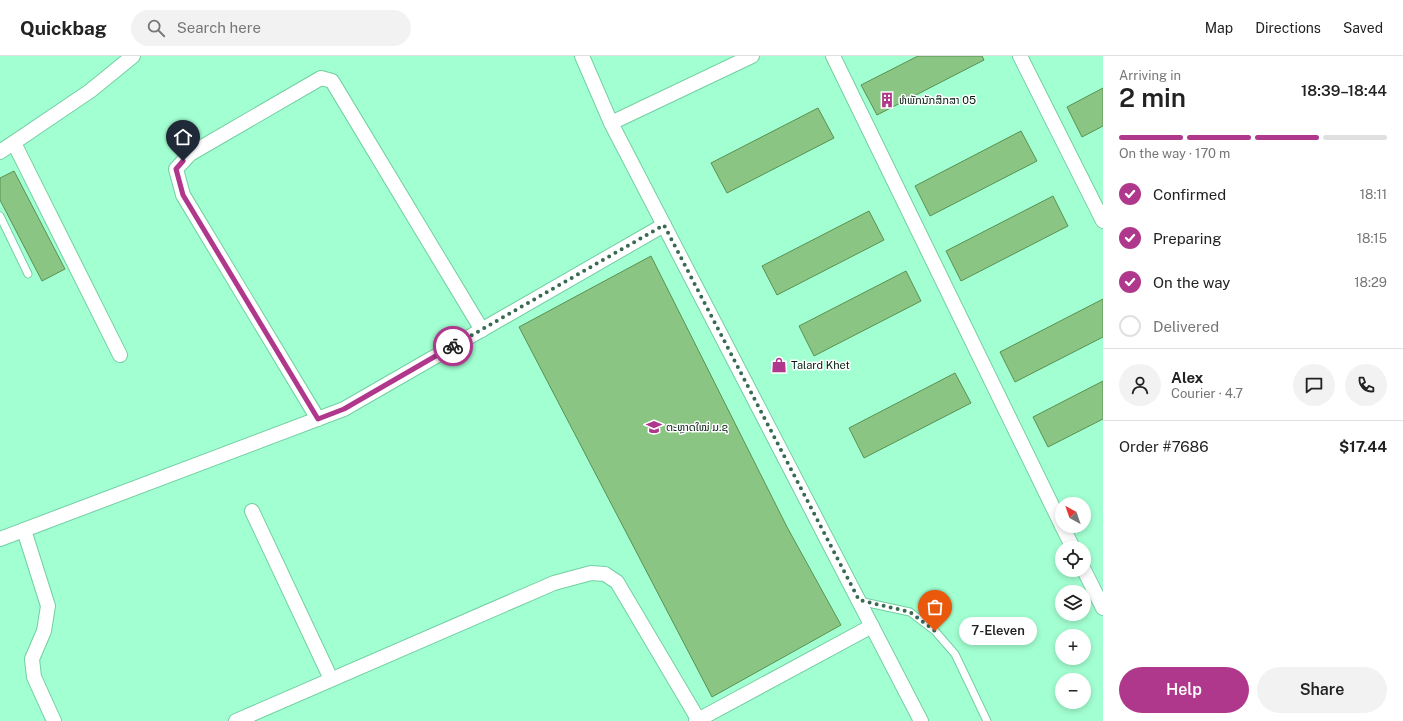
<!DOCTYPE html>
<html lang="en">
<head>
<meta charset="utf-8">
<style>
	body { margin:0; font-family:"Public Sans","Noto Sans Lao",sans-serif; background:#f2f2f2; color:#222; height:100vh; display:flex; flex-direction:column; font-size:15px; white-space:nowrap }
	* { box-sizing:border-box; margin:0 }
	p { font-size:13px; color:#767676 }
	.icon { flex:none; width:22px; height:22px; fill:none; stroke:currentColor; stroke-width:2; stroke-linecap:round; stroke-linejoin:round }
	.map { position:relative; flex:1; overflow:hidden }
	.panel { display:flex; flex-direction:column; background:#fff; width:300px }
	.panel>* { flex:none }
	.needle { width:26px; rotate:320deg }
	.fabs { position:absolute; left:1055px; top:441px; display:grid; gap:8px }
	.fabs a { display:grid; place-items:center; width:36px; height:36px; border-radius:50%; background:#fff; box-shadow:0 2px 6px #0003; font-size:20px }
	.pin { position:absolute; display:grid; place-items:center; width:34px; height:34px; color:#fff; margin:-41px -17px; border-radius:50% 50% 50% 0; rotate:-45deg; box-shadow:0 0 4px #0007 }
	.pin .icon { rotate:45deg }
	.courier { position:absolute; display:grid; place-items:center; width:40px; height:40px; margin:-20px; border:3px solid #b0388c; border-radius:50%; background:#fff; color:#222; box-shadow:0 1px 5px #0007 }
	.bubble { position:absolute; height:28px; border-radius:14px; background:#fff; box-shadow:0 2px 6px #0003; font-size:13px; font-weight:600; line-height:28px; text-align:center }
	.head em { font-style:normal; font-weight:600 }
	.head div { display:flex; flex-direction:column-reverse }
	.head { display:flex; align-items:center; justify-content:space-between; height:68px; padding:0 16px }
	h1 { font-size:26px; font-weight:600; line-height:30px }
	.bar { display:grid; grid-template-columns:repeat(4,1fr); gap:6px 4px; align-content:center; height:48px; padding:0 16px }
	.bar i { height:5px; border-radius:3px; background:#e0e0e0 }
	.bar .active { background:#b0388c }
	.bar p { grid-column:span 4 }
	.line { display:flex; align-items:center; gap:10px; padding:0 16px; border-top:1px solid #e0e0e0 }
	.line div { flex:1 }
	.round { display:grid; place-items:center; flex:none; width:42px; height:42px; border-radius:21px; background:#f2f2f2 }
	ol { padding:0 16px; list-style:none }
	li { display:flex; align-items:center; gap:12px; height:44px }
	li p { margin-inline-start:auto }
	li .icon { padding:4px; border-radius:50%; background:#b0388c; color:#fff; stroke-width:4 }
	li:last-child { color:#767676 }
	li i { width:22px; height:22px; border:2px solid #e0e0e0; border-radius:50% }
	.primary-button { display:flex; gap:8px; margin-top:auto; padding:8px 16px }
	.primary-button a { flex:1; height:46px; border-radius:24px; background:#b0388c; color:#fff; font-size:16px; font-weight:600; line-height:46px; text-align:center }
	.primary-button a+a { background:#f2f2f2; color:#222 }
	header { display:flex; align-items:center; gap:24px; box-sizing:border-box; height:56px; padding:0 20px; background:#fff; border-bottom:1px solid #e0e0e0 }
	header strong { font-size:19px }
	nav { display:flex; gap:22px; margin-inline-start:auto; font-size:14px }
	.search { width:280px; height:36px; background:#f2f2f2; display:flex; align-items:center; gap:10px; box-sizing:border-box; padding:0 14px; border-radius:22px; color:#767676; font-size:15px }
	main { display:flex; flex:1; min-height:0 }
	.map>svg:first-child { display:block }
</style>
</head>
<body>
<header>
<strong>Quickbag</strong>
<div class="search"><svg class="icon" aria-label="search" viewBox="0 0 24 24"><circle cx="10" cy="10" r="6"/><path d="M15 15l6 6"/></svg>Search here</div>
<nav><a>Map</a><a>Directions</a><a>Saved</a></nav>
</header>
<main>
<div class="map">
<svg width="1103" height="665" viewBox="0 0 1103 665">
	<rect width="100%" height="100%" fill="#a2ffd1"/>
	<g fill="#8bc584" stroke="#599152">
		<polygon points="918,0 982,0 984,4 877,59 861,29"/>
		<polygon points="1103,32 1103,70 1082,81 1067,51"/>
		<polygon points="818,52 834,82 727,137 711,107"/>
		<polygon points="1021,75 1037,105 930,160 915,130"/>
		<polygon points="14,115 65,213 42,225 0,144 0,122"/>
		<polygon points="1053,140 1068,170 961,225 946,195"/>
		<polygon points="869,155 884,184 777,239 762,210"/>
		<polygon points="651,200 787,471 841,569 712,641 519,271"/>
		<polygon points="906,215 921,245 814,300 799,270"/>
		<polygon points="1103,243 1103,281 1015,326 1000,296"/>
		<polygon points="955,317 971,347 864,402 849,372"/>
		<polygon points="1103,325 1103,363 1048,391 1033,361"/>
	</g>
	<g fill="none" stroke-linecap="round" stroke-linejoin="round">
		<defs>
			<g id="lane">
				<polyline points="0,160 28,218"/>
				<polyline points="859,545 910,556 935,575 955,598 987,665"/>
			</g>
			<g id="street">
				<polyline points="582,0 611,67 921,665"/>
				<polyline points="833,0 1062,470"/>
				<polyline points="1020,0 1103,165"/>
				<polyline points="611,67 752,0"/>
				<polyline points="14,87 120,299"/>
				<polyline points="0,96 90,35 133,0"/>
				<polyline points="318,363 183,139 176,113 190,98 321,22 332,25 482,274"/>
				<polyline points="252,455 331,623"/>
				<polyline points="1062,470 1073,492"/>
				<polyline points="24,474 48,550 44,575 32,603 34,621 54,665"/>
				<polyline points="0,483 344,353 664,169"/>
				<polyline points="1084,514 1103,552"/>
				<polyline points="236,665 554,527 591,517 605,518 617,526 698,663"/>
				<polyline points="696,665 872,570"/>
			</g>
		</defs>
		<use href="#lane" stroke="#73cfa3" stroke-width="9"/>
		<use href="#street" stroke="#73cfa3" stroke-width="16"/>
		<use href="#lane" stroke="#fff" stroke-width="7"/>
		<use href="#street" stroke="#fff" stroke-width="14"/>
	</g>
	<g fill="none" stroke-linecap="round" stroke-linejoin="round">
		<polyline stroke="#396b53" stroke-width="4" stroke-dasharray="0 7.2" points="453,290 664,169 859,544 910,556 935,575"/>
		<polyline stroke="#b0388c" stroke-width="5" points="183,105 176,113 183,139 318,363 344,353 453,290"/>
	</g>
	<defs>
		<symbol id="building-bare" viewBox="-9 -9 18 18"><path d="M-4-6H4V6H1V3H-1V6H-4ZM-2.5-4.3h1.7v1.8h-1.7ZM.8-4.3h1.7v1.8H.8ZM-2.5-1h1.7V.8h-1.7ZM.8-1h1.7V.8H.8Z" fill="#b0388c" stroke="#fff" stroke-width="2.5" paint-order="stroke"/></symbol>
		<symbol id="shop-bare" viewBox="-9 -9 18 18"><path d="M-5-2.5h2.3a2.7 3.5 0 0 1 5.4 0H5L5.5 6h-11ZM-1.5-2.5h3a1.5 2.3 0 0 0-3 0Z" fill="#b0388c" stroke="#fff" stroke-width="2.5" paint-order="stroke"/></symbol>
		<symbol id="school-bare" viewBox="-9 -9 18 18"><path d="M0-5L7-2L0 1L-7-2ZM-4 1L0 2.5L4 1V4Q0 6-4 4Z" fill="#b0388c" stroke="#fff" stroke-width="2.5" paint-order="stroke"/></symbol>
	</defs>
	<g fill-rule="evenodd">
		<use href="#building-bare" x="876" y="33" width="22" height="22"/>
		<use href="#shop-bare" x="768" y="298" width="22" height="22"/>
		<use href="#school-bare" x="643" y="360" width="22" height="22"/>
	</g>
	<g text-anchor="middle" stroke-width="3" stroke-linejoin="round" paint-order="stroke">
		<g font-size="11" fill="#001b0f" stroke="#fff" text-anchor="start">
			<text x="899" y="48">ຫໍພັກນັກສຶກສາ 05</text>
			<text x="791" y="313">Talard Khet</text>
			<text x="666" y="375">ຕະຫຼາດໃໝ່ ມ.ຊ</text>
		</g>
	</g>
</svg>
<div class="fabs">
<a><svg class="needle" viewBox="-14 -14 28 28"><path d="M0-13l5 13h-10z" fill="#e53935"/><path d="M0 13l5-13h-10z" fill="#767676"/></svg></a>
<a><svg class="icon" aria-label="locate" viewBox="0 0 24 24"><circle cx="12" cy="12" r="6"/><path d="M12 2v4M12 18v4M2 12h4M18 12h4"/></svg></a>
<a><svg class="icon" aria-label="layers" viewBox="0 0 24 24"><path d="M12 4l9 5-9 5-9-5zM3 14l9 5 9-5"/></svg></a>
<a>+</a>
<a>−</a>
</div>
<div class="pin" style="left:935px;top:575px;background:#ea580c"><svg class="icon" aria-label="bag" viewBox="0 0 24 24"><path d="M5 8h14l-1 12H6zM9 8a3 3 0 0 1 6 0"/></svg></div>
<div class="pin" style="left:183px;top:105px;background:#1f2937"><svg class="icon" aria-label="home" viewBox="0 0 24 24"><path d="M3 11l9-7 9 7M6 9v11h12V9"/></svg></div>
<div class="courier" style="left:453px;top:290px"><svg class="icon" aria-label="bike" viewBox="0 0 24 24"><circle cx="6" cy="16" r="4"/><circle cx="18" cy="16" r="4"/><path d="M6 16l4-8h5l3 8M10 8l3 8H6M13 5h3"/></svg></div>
<div class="bubble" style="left:959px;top:561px;width:78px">7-Eleven</div>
</div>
<section class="panel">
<div class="head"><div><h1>2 min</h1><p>Arriving in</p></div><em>18:39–18:44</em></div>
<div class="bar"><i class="active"></i><i class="active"></i><i class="active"></i><i></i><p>On the way · 170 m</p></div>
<ol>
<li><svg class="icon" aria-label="check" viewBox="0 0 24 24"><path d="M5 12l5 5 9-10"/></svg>Confirmed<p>18:11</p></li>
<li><svg class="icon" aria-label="check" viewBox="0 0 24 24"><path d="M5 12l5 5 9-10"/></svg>Preparing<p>18:15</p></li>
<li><svg class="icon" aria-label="check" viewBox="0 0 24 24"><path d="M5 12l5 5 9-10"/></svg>On the way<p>18:29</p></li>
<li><i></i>Delivered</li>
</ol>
<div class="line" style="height:72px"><a class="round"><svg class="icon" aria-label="person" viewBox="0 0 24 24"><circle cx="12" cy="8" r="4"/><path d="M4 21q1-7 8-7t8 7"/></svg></a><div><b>Alex</b><p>Courier · 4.7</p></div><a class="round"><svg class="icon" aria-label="chat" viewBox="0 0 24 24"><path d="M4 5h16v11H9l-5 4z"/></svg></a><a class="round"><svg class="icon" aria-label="phone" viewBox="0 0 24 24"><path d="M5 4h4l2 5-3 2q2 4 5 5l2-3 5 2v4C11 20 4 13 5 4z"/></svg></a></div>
<div class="line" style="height:52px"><div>Order #7686</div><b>$17.44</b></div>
<div class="primary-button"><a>Help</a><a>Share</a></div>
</section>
</main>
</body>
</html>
